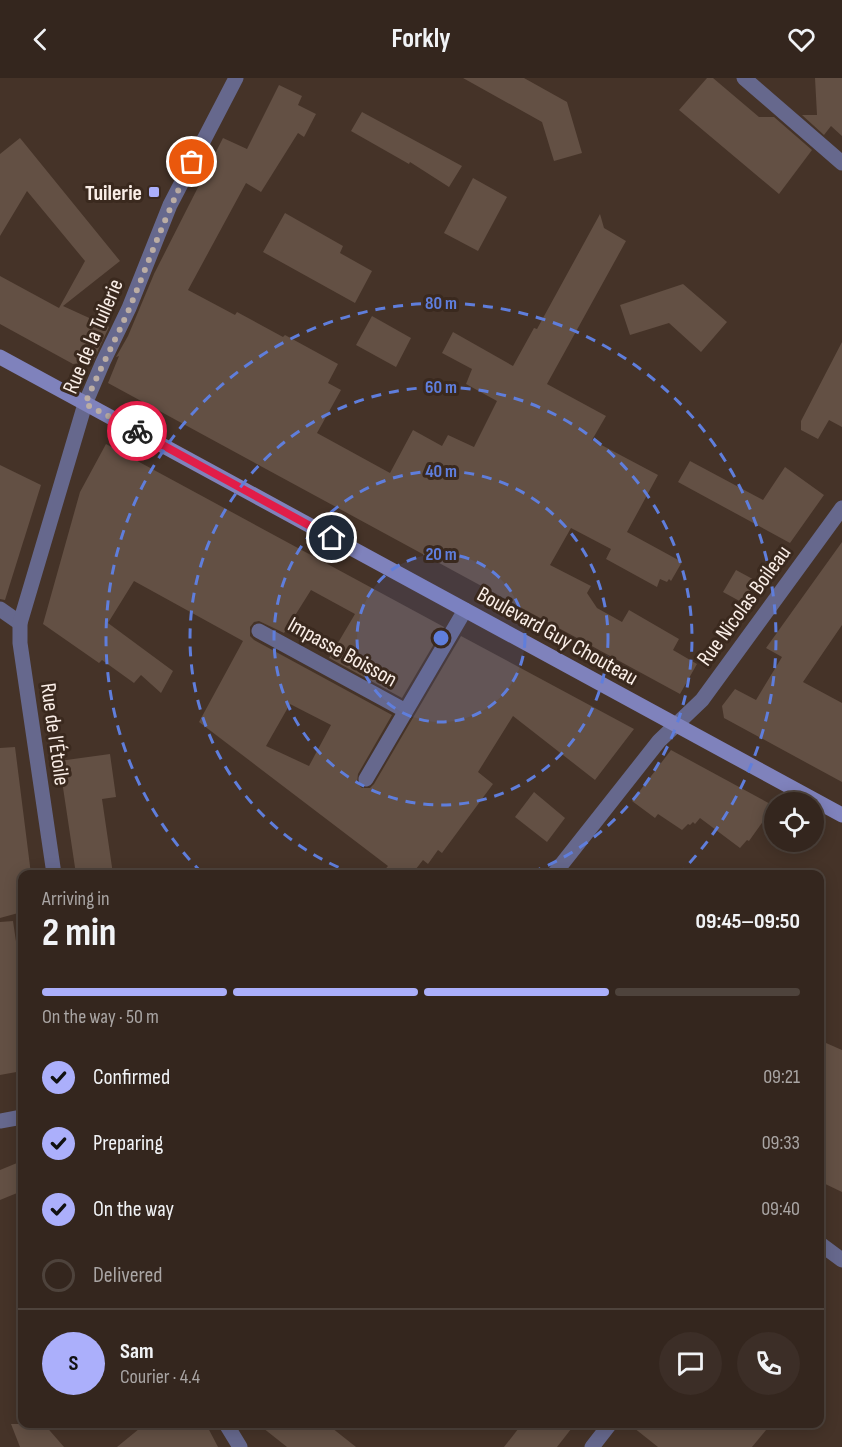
<!DOCTYPE html>
<html lang="en">
<head>
<meta charset="utf-8">
<style>
	body { margin:0; font-family:"Sofia Sans Condensed",sans-serif; background:#3c2e27; color:#f1f3f6; height:100vh; display:flex; flex-direction:column; font-size:22px; white-space:nowrap }
	* { box-sizing:border-box; margin:0 }
	p { font-size:20px; color:#a9a5a4 }
	.icon { flex:none; width:33px; height:33px; fill:none; stroke:currentColor; stroke-width:2; stroke-linecap:round; stroke-linejoin:round }
	.map { position:relative; flex:1; overflow:hidden }
	.details { position:absolute; left:18px; top:792px; width:806px; height:558px; display:flex; flex-direction:column; background:#34261e; border-radius:12px; box-shadow:0 3px 15px #0003,0 0 0 2px #4e433c }
	.details>* { flex:none }
	.tools { position:absolute; left:764px; top:714px; display:grid; gap:12px }
	.tools a { display:grid; place-items:center; width:60px; height:60px; border-radius:50%; background:#34261e; box-shadow:0 3px 15px #0003,0 0 0 2px #4e433c; font-size:30px }
	.pin { position:absolute; display:grid; place-items:center; width:51px; height:51px; color:#fff; margin:-26px; border:3px solid #fff; border-radius:50%; box-shadow:0 2px 6px #0007 }
	.courier { position:absolute; display:grid; place-items:center; width:60px; height:60px; margin:-30px; border:4px solid #e11d48; border-radius:50%; background:#fff; color:#222; box-shadow:0 2px 8px #0007 }
	.summary em { font-style:normal; font-weight:700 }
	.summary div { display:flex; flex-direction:column-reverse }
	.summary { display:flex; align-items:center; justify-content:space-between; height:102px; padding:0 24px }
	h1 { font-size:39px; font-weight:700; line-height:45px }
	.bar { display:grid; grid-template-columns:repeat(4,1fr); gap:9px 6px; align-content:center; height:72px; padding:0 24px }
	.bar i { height:8px; border-radius:4px; background:#4e433c }
	.bar .active { background:#abaffb }
	.bar p { grid-column:span 4 }
	.line { display:flex; align-items:center; gap:15px; padding:0 24px; border-top:2px solid #4e433c }
	.line div { flex:1 }
	.round { display:grid; place-items:center; flex:none; width:63px; height:63px; border-radius:32px; background:#3c2e27 }
	ol { padding:0 24px; list-style:none }
	li { display:flex; align-items:center; gap:18px; height:66px }
	li p { margin-inline-start:auto }
	li .icon { padding:6px; border-radius:50%; background:#abaffb; color:#111; stroke-width:4 }
	li:last-child { color:#a9a5a4 }
	li i { width:33px; height:33px; border:3px solid #4e433c; border-radius:50% }
	header { display:flex; justify-content:space-between; align-items:center; height:78px; padding:0 24px; background:#34261e; font-size:27px; font-weight:700 }
	.map>svg:first-child { display:block }
</style>
</head>
<body>
<header><svg class="icon" aria-label="back" viewBox="0 0 24 24"><path d="M15 5l-7 7 7 7"/></svg>Forkly<svg class="icon" aria-label="heart" viewBox="0 0 24 24"><path d="M12 20l-8-8c-3-5 5-10 8-4 3-6 11-1 8 4z"/></svg></header>
<div class="map">
<svg width="842" height="1369" viewBox="0 0 842 1369">
	<rect width="100%" height="100%" fill="#453328"/>
	<g fill="#635044" fill-rule="evenodd">
		<polygon points="463,0 524,0 567,24 582,75 554,83 542,44"/>
		<polygon points="707,0 713,0 759,39 774,39 812,72 779,116 679,32"/>
		<polygon points="815,0 842,0 842,58 831,48 824,57 802,37 817,37"/>
		<polygon points="279,7 302,18 298,27 316,36 304,59 298,55 261,114 246,105 188,212 235,237 237,234 283,259 285,257 338,286 328,305 341,312 317,355 390,395 413,352 442,368 448,357 474,369 497,323 466,306 472,291 442,275 453,254 513,288 534,250 537,251 600,136 604,150 626,163 547,306 606,338 592,362 658,397 627,454 682,484 671,503 669,501 667,504 660,501 657,509 606,481 611,471 571,450 550,487 591,508 587,515 597,530 622,544 629,532 679,561 673,572 697,586 680,616 108,305 119,278 116,279 128,258 154,196 223,60 247,71"/>
		<polygon points="362,34 462,88 449,109 410,84 409,86 351,53"/>
		<polygon points="20,60 120,183 63,228 109,249 93,283 73,286 0,246 0,198 59,230 85,183 27,113 0,158 0,76"/>
		<polygon points="473,100 507,119 478,173 444,155"/>
		<polygon points="285,135 343,168 340,175 372,193 355,225 263,174"/>
		<polygon points="683,206 727,244 701,274 669,245 630,257 620,227"/>
		<polygon points="372,238 411,260 396,289 356,267"/>
		<polygon points="842,264 842,349 829,342 818,361 801,352 801,343"/>
		<path d="M106 366 444 549 402 620 329 580 355 536 311 512 284 555 259 543 254 544 250 549V558L254 562 392 637 358 696 357 705 362 710H370L374 706 461 558 634 651 595 702 513 638 478 694 493 706 442 775 438 772 428 786 423 782 412 796H381L388 788 199 644 243 563 134 503 108 545 173 593 161 615 141 597 134 605 102 582 99 585 43 546 80 414ZM290 626 331 647 309 688 266 668Z"/>
		<polygon points="690,383 763,422 785,389 824,417 790,465 678,404"/>
		<polygon points="0,387 41,407 5,522 0,521"/>
		<polygon points="842,464 842,547 803,604 842,625 842,704 724,640 722,628 735,611 756,622 782,579 766,570"/>
		<polygon points="736,492 760,505 745,526 723,514"/>
		<polygon points="15,669 31,796 22,796 22,834 0,840 0,670"/>
		<polygon points="671,672 774,728 749,763 747,762 740,770 700,740 695,746 693,744 690,747 688,746 682,752 658,736 655,740 632,723"/>
		<polygon points="110,676 116,719 102,721 113,796 76,796 59,683"/>
		<polygon points="534,714 565,740 547,764 515,739"/>
		<polygon points="13,843 20,891 22,892 22,993 0,997 0,844"/>
		<polygon points="826,965 842,972 842,1114 819,1103 819,979"/>
		<polygon points="17,1085 22,1099 22,1113 0,1122 0,1092"/>
		<polygon points="11,1346 44,1346 64,1369 20,1369"/>
		<polygon points="145,1346 206,1346 218,1369 117,1369"/>
		<polygon points="258,1346 327,1346 356,1369 287,1369"/>
		<polygon points="522,1346 575,1346 557,1369 504,1369"/>
		<polygon points="629,1346 771,1346 752,1369 658,1369"/>
	</g>
	<g fill="none" stroke-linecap="round" stroke-linejoin="round">
		<g stroke="#66688d" stroke-width="15">
			<polyline points="744,0 842,85"/>
			<polyline points="0,531 20,545"/>
			<polyline points="259,553 404,632"/>
			<polyline points="366,701 465,532"/>
			<polyline points="54,796 20,565 20,545 85,326 103,284 129,230 170,127 236,0"/>
			<polyline points="554,796 659,663 702,622 842,430"/>
			<polyline points="0,1043 22,1039"/>
			<polyline points="819,1165 842,1182"/>
			<polyline points="226,1346 240,1369"/>
			<polyline points="592,1369 610,1346"/>
		</g>
		<polyline stroke="#7f82bc" stroke-width="15" points="0,279 842,737"/>
	</g>
	<g fill="none" stroke-linecap="round" stroke-linejoin="round">
		<path stroke="#bbada4" stroke-width="6" stroke-dasharray="0 10.8" d="M137 353 85 326C99 293 116 261 130 229 150 180 168 131 192 84"/>
		<polyline stroke="#e11d48" stroke-width="8" points="137,353 332,460"/>
	</g>
	<circle cx="441" cy="560" r="84" fill="#5f7edc" fill-opacity=".12"/>
	<g fill="none" stroke="#5f7edc" stroke-width="3" stroke-dasharray="10 8">
		<circle cx="441" cy="560" r="84"/>
		<circle cx="441" cy="560" r="167"/>
		<path d="M355 796A251 251 0 1 1 527 796"/>
		<path d="M202 795A335 335 0 1 1 680 795"/>
	</g>
	<rect fill="#abaffb" stroke="#3a291e" stroke-width="2" x="148" y="108" width="12" height="12" rx="3"/>
	<g text-anchor="middle" stroke-width="6" stroke-linejoin="round" paint-order="stroke">
		<g font-size="22" font-weight="bold" fill="#faeee7" stroke="#3a291e" text-anchor="end">
			<text x="142" y="122">Tuilerie</text>
		</g>
		<g font-size="22" fill="#faeee7" stroke="#3a291e">
			<text transform="translate(92 258) rotate(-67)" y="8">Rue de la Tuilerie</text>
			<text transform="translate(743 527) rotate(-54)" y="8">Rue Nicolas Boileau</text>
			<text transform="translate(558 557) rotate(29)" y="8">Boulevard Guy Chouteau</text>
			<text transform="translate(343 573) rotate(29)" y="8">Impasse Boisson</text>
			<text transform="translate(56 656) rotate(82)" y="8">Rue de l’Étoile</text>
		</g>
	</g>
	<circle cx="441" cy="560" r="9" fill="#5f7edc" stroke="#3a291e" stroke-width="3"/>
	<g font-size="18" text-anchor="middle" font-weight="bold" fill="#5f7edc" stroke="#3a291e" stroke-width="6" stroke-linejoin="round" paint-order="stroke">
		<text x="441" y="231">80 m</text>
		<text x="441" y="315">60 m</text>
		<text x="441" y="399">40 m</text>
		<text x="441" y="482">20 m</text>
	</g>
</svg>
<div class="tools">
<a><svg class="icon" aria-label="locate" viewBox="0 0 24 24"><circle cx="12" cy="12" r="6"/><path d="M12 2v4M12 18v4M2 12h4M18 12h4"/></svg></a>
</div>
<div class="pin" style="left:192px;top:84px;background:#ea580c"><svg class="icon" aria-label="bag" viewBox="0 0 24 24"><path d="M5 8h14l-1 12H6zM9 8a3 3 0 0 1 6 0"/></svg></div>
<div class="pin" style="left:332px;top:460px;background:#1f2937"><svg class="icon" aria-label="home" viewBox="0 0 24 24"><path d="M3 11l9-7 9 7M6 9v11h12V9"/></svg></div>
<div class="courier" style="left:137px;top:353px"><svg class="icon" aria-label="bike" viewBox="0 0 24 24"><circle cx="6" cy="16" r="4"/><circle cx="18" cy="16" r="4"/><path d="M6 16l4-8h5l3 8M10 8l3 8H6M13 5h3"/></svg></div>
<section class="details">
<div class="summary"><div><h1>2 min</h1><p>Arriving in</p></div><em>09:45–09:50</em></div>
<div class="bar"><i class="active"></i><i class="active"></i><i class="active"></i><i></i><p>On the way · 50 m</p></div>
<ol>
<li><svg class="icon" aria-label="check" viewBox="0 0 24 24"><path d="M5 12l5 5 9-10"/></svg>Confirmed<p>09:21</p></li>
<li><svg class="icon" aria-label="check" viewBox="0 0 24 24"><path d="M5 12l5 5 9-10"/></svg>Preparing<p>09:33</p></li>
<li><svg class="icon" aria-label="check" viewBox="0 0 24 24"><path d="M5 12l5 5 9-10"/></svg>On the way<p>09:40</p></li>
<li><i></i>Delivered</li>
</ol>
<div class="line" style="height:108px"><b class="round" style="background:#abaffb;color:#111">S</b><div><b>Sam</b><p>Courier · 4.4</p></div><a class="round"><svg class="icon" aria-label="chat" viewBox="0 0 24 24"><path d="M4 5h16v11H9l-5 4z"/></svg></a><a class="round"><svg class="icon" aria-label="phone" viewBox="0 0 24 24"><path d="M5 4h4l2 5-3 2q2 4 5 5l2-3 5 2v4C11 20 4 13 5 4z"/></svg></a></div>
</section>
</div>
</body>
</html>
